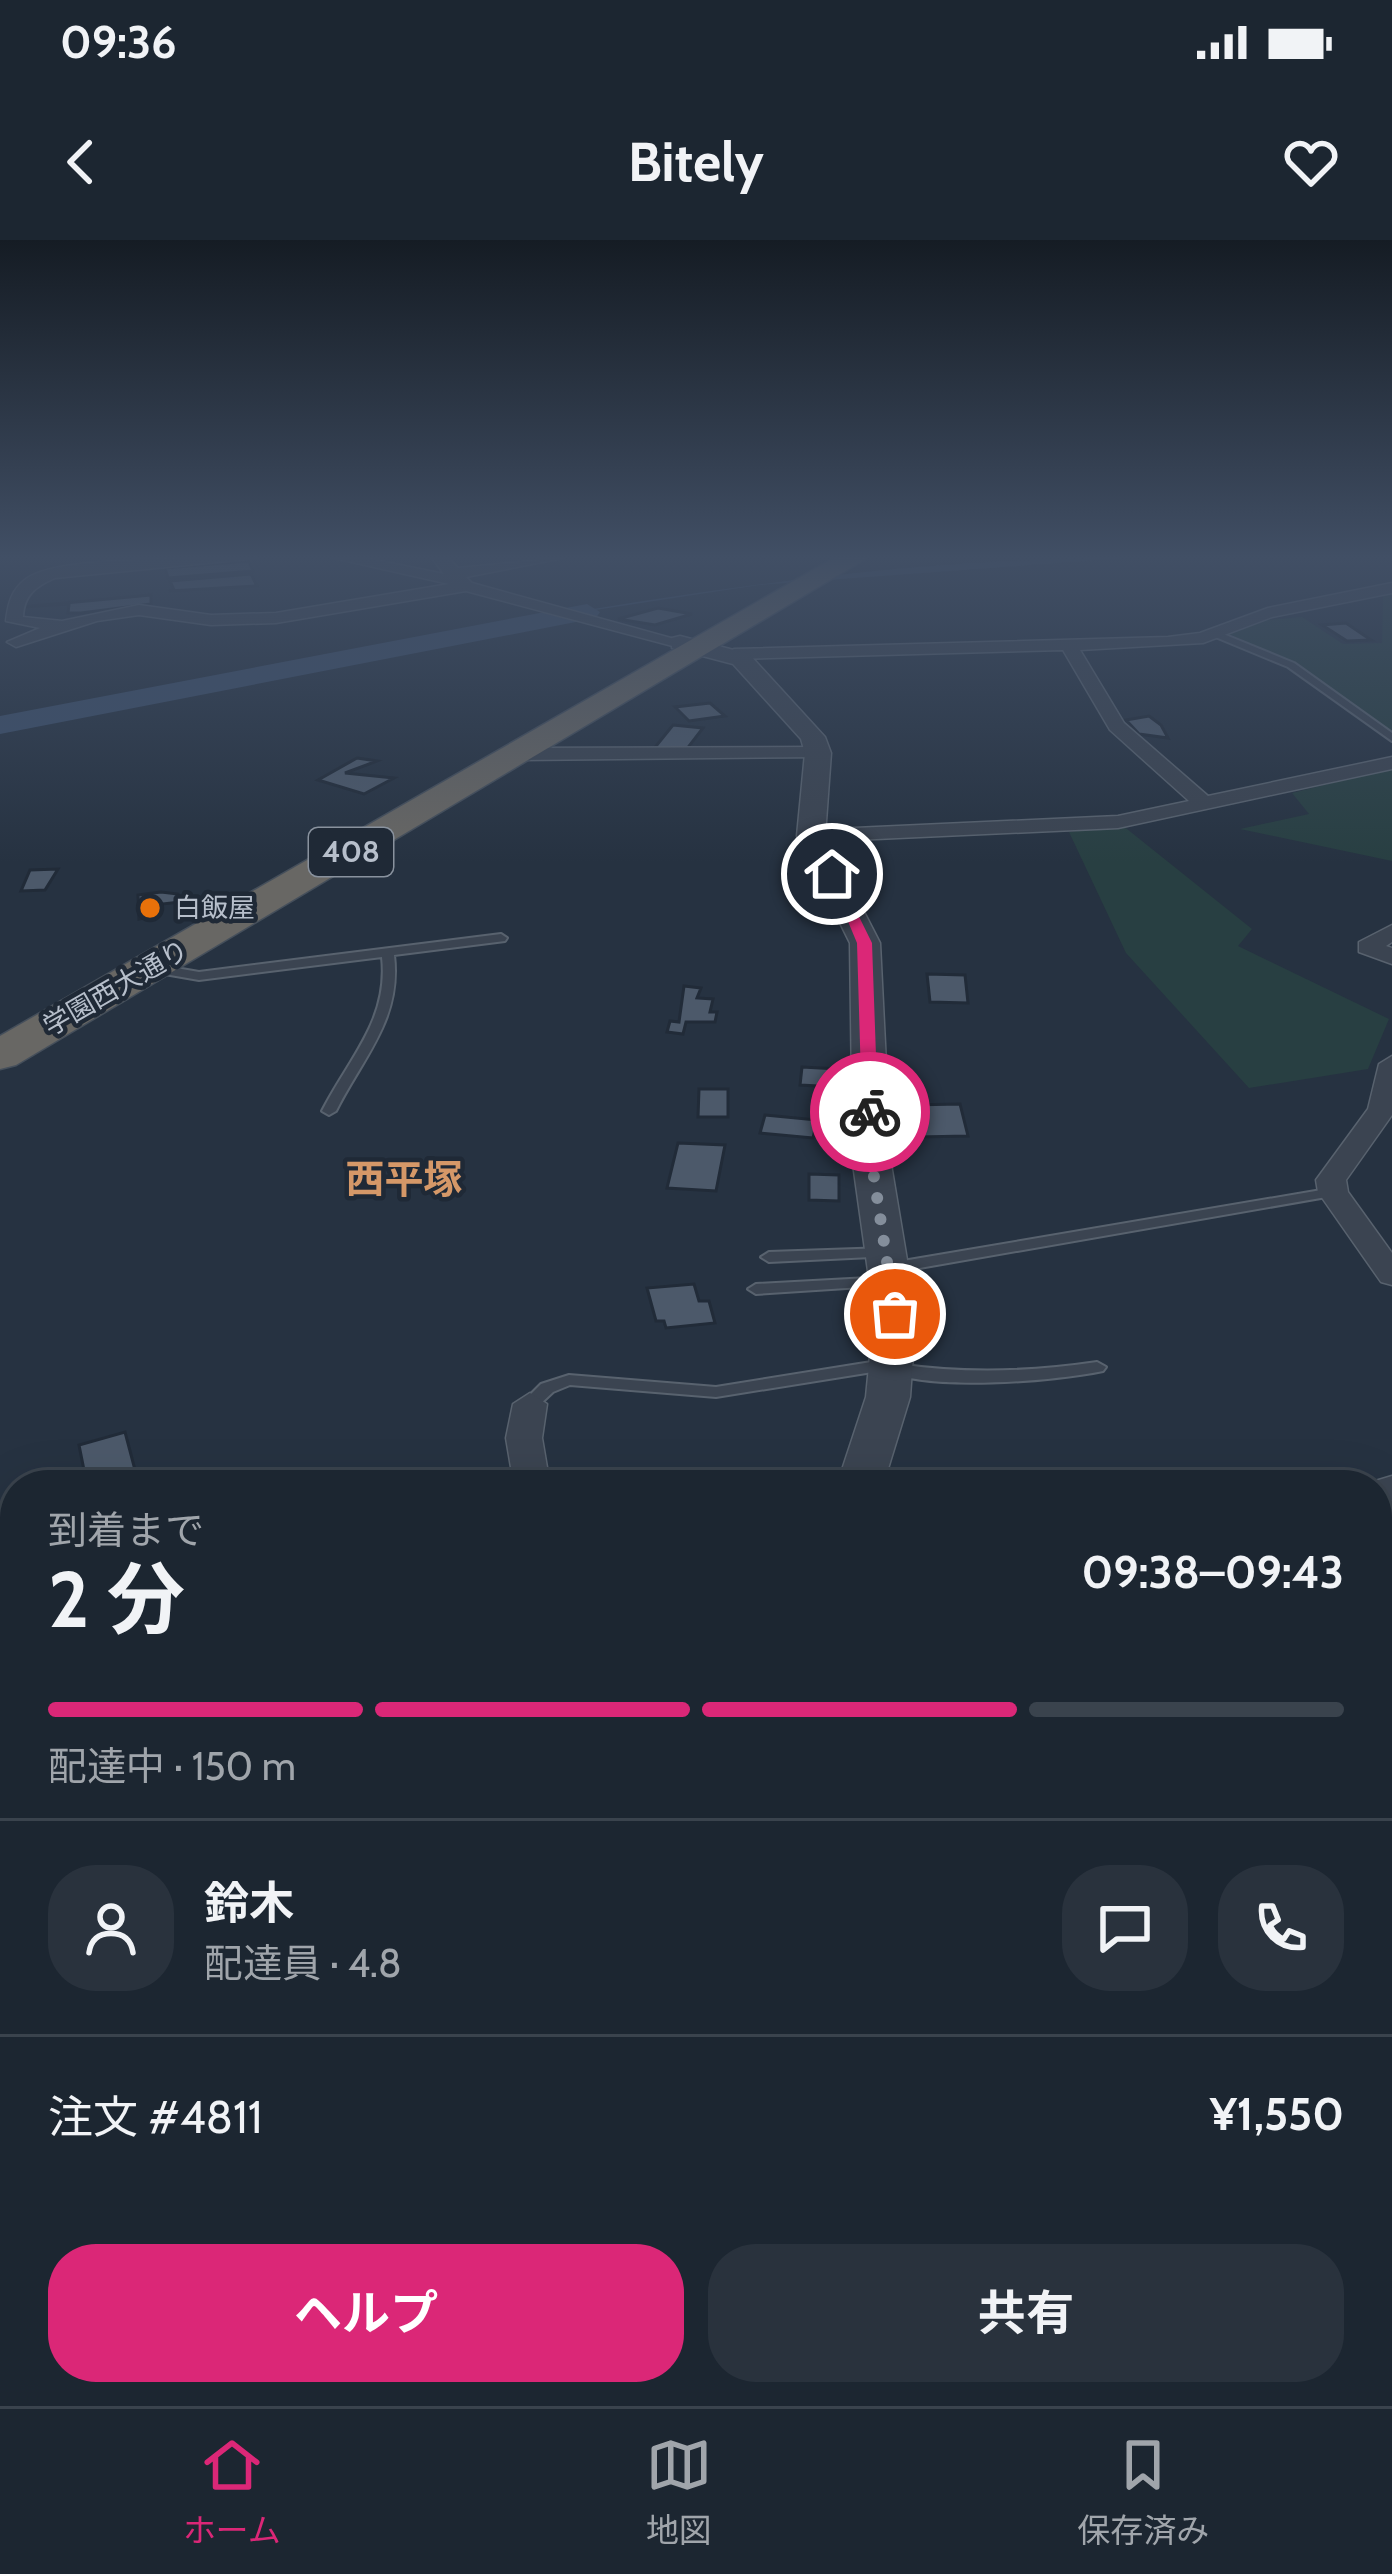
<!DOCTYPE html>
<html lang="ja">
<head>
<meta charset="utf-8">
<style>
	body { margin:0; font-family:Cabin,"Noto Sans JP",sans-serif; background:#29323d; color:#f1f3f6; height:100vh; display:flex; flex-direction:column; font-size:45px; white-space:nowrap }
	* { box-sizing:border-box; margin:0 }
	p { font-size:39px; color:#a0a5ab }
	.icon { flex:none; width:66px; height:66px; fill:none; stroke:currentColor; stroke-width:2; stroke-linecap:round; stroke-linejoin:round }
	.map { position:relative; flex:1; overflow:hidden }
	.sheet { position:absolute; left:0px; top:1230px; width:1392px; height:936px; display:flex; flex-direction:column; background:#1c2631; border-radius:48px 48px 0 0; box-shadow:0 12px 48px #0002,0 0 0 3px #3a434d }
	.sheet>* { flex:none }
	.pin { position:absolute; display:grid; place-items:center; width:102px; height:102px; color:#fff; margin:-51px; border:6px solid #fff; border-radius:50%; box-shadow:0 3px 12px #0007 }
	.courier { position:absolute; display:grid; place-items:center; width:120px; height:120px; margin:-60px; border:9px solid #db2777; border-radius:50%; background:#fff; color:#222; box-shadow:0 3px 15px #0007 }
	.summary em { font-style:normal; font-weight:700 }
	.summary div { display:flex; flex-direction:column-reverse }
	.summary { display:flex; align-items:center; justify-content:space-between; height:204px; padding:0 48px }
	h1 { font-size:78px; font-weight:700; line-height:90px }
	.bar { display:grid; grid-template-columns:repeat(4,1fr); gap:18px 12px; align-content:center; height:144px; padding:0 48px }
	.bar i { height:15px; border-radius:9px; background:#3a434d }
	.bar .on { background:#db2777 }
	.bar p { grid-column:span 4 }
	.line { display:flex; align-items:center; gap:30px; padding:0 48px; border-top:3px solid #3a434d }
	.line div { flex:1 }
	.round { display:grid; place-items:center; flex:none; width:126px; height:126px; border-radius:48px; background:#29323d }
	.action { display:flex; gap:24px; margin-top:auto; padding:24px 48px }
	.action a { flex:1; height:138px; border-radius:48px; background:#db2777; color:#fff; font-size:48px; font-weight:700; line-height:138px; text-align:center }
	.action a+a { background:#29323d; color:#f1f3f6 }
	.status { display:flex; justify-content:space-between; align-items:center; height:84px; padding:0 60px; background:#1c2631; direction:ltr }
	.status svg { height:33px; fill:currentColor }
	header { display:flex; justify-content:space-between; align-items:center; height:156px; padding:0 48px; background:#1c2631; font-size:54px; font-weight:700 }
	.tab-bar { display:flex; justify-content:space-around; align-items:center; height:168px; border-top:3px solid #3a434d; background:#1c2631; font-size:33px; color:#a0a5ab }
	.tab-bar a { display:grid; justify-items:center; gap:6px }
	.tab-bar .on { color:#db2777 }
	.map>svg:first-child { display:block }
</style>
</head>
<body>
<div class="status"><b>09:36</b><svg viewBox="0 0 49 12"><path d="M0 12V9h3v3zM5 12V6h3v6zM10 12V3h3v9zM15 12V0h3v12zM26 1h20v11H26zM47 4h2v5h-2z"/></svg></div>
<header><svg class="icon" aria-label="back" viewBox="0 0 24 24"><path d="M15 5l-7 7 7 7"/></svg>Bitely<svg class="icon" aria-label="heart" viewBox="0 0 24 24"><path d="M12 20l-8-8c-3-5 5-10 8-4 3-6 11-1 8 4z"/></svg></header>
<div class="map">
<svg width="1392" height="2166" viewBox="0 0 1392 2166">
	<rect width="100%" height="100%" fill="#263241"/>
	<g fill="#283f42">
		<polygon points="1392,352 1392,492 1304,428 1227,393 1254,381 1302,377 1343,404 1382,403 1383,353"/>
		<polygon points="1392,528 1392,621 1240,589 1309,574 1292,553"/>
		<polygon points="1122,585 1252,689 1238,706 1389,779 1368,829 1249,848 1126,713 1069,592"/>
	</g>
	<path fill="#3c4f6a" d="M1126 318 759 345 510 383C714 348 919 318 1126 318Z"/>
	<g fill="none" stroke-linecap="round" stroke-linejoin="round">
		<polygon fill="#3c4f6a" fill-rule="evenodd" points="587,364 600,372 596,378 0,494 0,476"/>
	</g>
	<g fill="#4c596a" stroke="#212b38" stroke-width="3">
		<polygon points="249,321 253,331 168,338 165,328"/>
		<polygon points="251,334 257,346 169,351 174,350 170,341"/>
		<polygon points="151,355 151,364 81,373 68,373 69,364 22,367"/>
		<polygon points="658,368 692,374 655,385 618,379"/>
		<polygon points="1346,383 1371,400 1347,401 1322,385"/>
		<polygon points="710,463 725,476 689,481 675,467"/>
		<polygon points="1149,476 1161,485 1168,498 1139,494 1126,480"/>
		<polygon points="673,485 703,488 683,514 652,511"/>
		<polygon points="357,518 377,521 345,533 394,538 364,554 318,540"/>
		<polygon points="58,629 45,650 21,651 30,630"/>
		<polygon points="161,652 178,654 180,662 162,664 161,673 139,679 138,655"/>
		<polygon points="927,734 965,735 968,763 930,762"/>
		<polygon points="684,746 701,748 697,758 713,759 710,772 717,772 715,782 686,782 683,794 667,792 670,781 679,782"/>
		<polygon points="802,827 838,829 837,847 800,845"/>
		<polygon points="699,849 728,849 728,877 698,877"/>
		<polygon points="960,864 968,896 917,897 910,865"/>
		<polygon points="765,875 817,880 813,898 760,893"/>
		<polygon points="678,903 725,905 716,951 667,948"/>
		<polygon points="809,934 839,935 839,961 809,960"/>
		<polygon points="694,1044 699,1061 709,1061 715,1083 666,1088 664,1081 656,1081 647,1048"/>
		<polygon points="125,1192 139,1245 87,1245 79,1205"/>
		<polygon points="15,1644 15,1714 7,1717 0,1650"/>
	</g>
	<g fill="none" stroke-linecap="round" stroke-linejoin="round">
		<defs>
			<g id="service">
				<polygon points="1216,391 1294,423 1392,493 1392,501 1288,427 1213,396"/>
				<path d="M501 694 507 698 505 701 394 715C402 779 363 817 336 871L329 875 322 871C349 818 389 780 382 717L199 740 153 732 147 728 153 724 199 732Z"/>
				<polygon points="1333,948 1338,949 1340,952 1338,955 891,1033 883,1028 891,1023"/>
				<polygon points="886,1008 894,1013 892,1016 769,1022 761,1017 769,1012"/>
				<polygon points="887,1037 893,1039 895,1042 893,1045 756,1054 748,1049 756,1044"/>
				<path d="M890 1119 896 1120 898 1124C965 1134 1030 1132 1097 1122L1106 1127 1103 1131C1056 1141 926 1152 885 1130L716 1157 570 1145 553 1152 536 1168 530 1170 521 1164 541 1144 569 1135 716 1147Z"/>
			</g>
			<g id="minor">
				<path d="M189 318H258L55 338C35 347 24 355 23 377L62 381 139 365 211 375 276 373 449 344 334 318H366L444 334 432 318H448L458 328 563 318 466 337 472 343 689 403 680 408 466 351 276 383 211 385 139 375 97 381 16 407 7 402 40 388 6 381C8 364 11 350 26 339 55 318 151 321 189 318Z"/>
				<polygon points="1392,343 1392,353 1272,377 1203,403 1080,410 1124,483 1208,556 1392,517 1392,529 1118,588 811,602 800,596 811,590 1118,576 1189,561 1110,490 1063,410 734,419 725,414 734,409 1168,397 1200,393 1268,368"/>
				<polygon points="818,507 828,513 825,517 520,520 510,514 520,508"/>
				<polygon points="1392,685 1392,702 1386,706 1392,708 1392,724 1359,712 1359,702"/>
				<polygon points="1392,816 1392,875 1346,940 1348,952 1392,1013 1392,1045 1381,1042 1318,952 1316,940 1368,869 1379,824"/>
				<polygon points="530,1153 547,1164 542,1198 550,1245 514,1245 506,1198 513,1164"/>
				<polygon points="1392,1236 1392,1260 1377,1262 1377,1245 1362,1245"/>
				<polygon points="1154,2151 1212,2151 1216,2166 1158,2166"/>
			</g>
			<g id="tertiary">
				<polygon points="680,396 749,414 825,497 831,513 825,596 880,703 891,924 916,1074 910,1157 883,1245 837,1245 866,1157 874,1074 853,924 850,703 797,596 805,513 801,499 733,424 672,408 672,398"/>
				<polygon points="517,2151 591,2151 586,2166 512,2166"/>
			</g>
			<g id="primary">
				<polygon points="0,1300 15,1304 15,1356 0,1351"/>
				<polygon points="0,1358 15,1363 15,1419 0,1415"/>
				<polygon points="250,2151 432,2151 435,2166 250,2166"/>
			</g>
			<polygon id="trunk" points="834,318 867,318 16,825 0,829 0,796"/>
		</defs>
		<use href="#service" stroke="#58626e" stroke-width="4"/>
		<use href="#minor" stroke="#58626e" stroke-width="3"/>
		<use href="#tertiary" stroke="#58626e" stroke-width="3"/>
		<use href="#primary" stroke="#444d5a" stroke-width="3"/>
		<use href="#trunk" stroke="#454f5b" stroke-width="3"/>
		<use href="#service" fill="#3b4451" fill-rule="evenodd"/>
		<use href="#minor" fill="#3b4451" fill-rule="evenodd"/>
		<use href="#tertiary" fill="#3b4451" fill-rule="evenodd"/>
		<use href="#primary" fill="#596371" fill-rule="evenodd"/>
		<use href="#trunk" fill="#686764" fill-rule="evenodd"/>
	</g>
	<linearGradient id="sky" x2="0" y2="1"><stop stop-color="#151c24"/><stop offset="0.51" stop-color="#414f65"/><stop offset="1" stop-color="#414f65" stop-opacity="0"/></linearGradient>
	<rect width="1392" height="622" fill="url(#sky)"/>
	<polygon fill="#db2777" points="827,631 838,634 872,703 878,872 870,877 862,872 857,703"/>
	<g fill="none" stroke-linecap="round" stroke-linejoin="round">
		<polyline stroke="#848e9b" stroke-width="12" stroke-dasharray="0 21.6" points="870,872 872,924 895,1074"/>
	</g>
	<circle fill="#e8710a" stroke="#1f2936" stroke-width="4.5" cx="150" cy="668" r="12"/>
	<g text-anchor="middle" stroke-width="9" stroke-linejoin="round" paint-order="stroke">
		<g font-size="27" fill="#b7bfcb" stroke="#1f2936" text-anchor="start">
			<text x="174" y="677">白飯屋</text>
		</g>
		<g font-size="27" fill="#b7bfcb" stroke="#1f2936">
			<text transform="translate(116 748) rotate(-30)" y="9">学園西大通り</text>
		</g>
		<rect fill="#1f2936" stroke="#89929e" stroke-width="3" x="309" y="588" width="84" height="48" rx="9"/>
		<g font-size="30" font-weight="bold" fill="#b7bfcb">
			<text x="351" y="622">408</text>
		</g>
		<g font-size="39" font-weight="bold" fill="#d59868" stroke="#1f2936">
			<text x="404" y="953">西平塚</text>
		</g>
	</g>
</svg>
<div class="pin" style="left:895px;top:1074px;background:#ea580c"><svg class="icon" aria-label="bag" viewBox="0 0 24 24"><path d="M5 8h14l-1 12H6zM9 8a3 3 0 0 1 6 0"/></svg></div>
<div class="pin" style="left:832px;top:634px;background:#1f2937"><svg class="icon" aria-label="home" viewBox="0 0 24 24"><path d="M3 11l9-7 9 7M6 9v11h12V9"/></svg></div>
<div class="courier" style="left:870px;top:872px"><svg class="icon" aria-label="bike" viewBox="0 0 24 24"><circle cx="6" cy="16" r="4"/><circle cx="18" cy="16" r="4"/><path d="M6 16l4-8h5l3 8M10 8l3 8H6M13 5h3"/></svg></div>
<section class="sheet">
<div class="summary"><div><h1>2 分</h1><p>到着まで</p></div><em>09:38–09:43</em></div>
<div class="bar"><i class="on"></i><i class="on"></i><i class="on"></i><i></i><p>配達中 · 150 m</p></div>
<div class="line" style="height:216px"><a class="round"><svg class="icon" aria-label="person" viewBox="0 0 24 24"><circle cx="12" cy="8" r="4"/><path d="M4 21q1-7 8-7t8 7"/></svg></a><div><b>鈴木</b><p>配達員 · 4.8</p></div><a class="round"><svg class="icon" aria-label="chat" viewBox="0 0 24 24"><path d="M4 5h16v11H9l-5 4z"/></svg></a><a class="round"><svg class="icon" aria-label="phone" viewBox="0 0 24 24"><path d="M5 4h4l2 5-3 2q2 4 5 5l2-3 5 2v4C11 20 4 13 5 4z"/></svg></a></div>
<div class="line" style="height:156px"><div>注文 #4811</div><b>¥1,550</b></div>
<div class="action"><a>ヘルプ</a><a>共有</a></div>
</section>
</div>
<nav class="tab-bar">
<a class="on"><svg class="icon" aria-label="home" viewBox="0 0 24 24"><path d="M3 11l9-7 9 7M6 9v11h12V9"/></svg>ホーム</a>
<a><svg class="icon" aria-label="map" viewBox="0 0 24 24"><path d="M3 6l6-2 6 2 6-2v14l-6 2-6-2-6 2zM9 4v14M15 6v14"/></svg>地図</a>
<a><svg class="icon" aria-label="saved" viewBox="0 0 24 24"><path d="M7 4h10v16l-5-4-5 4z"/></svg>保存済み</a>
</nav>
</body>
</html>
